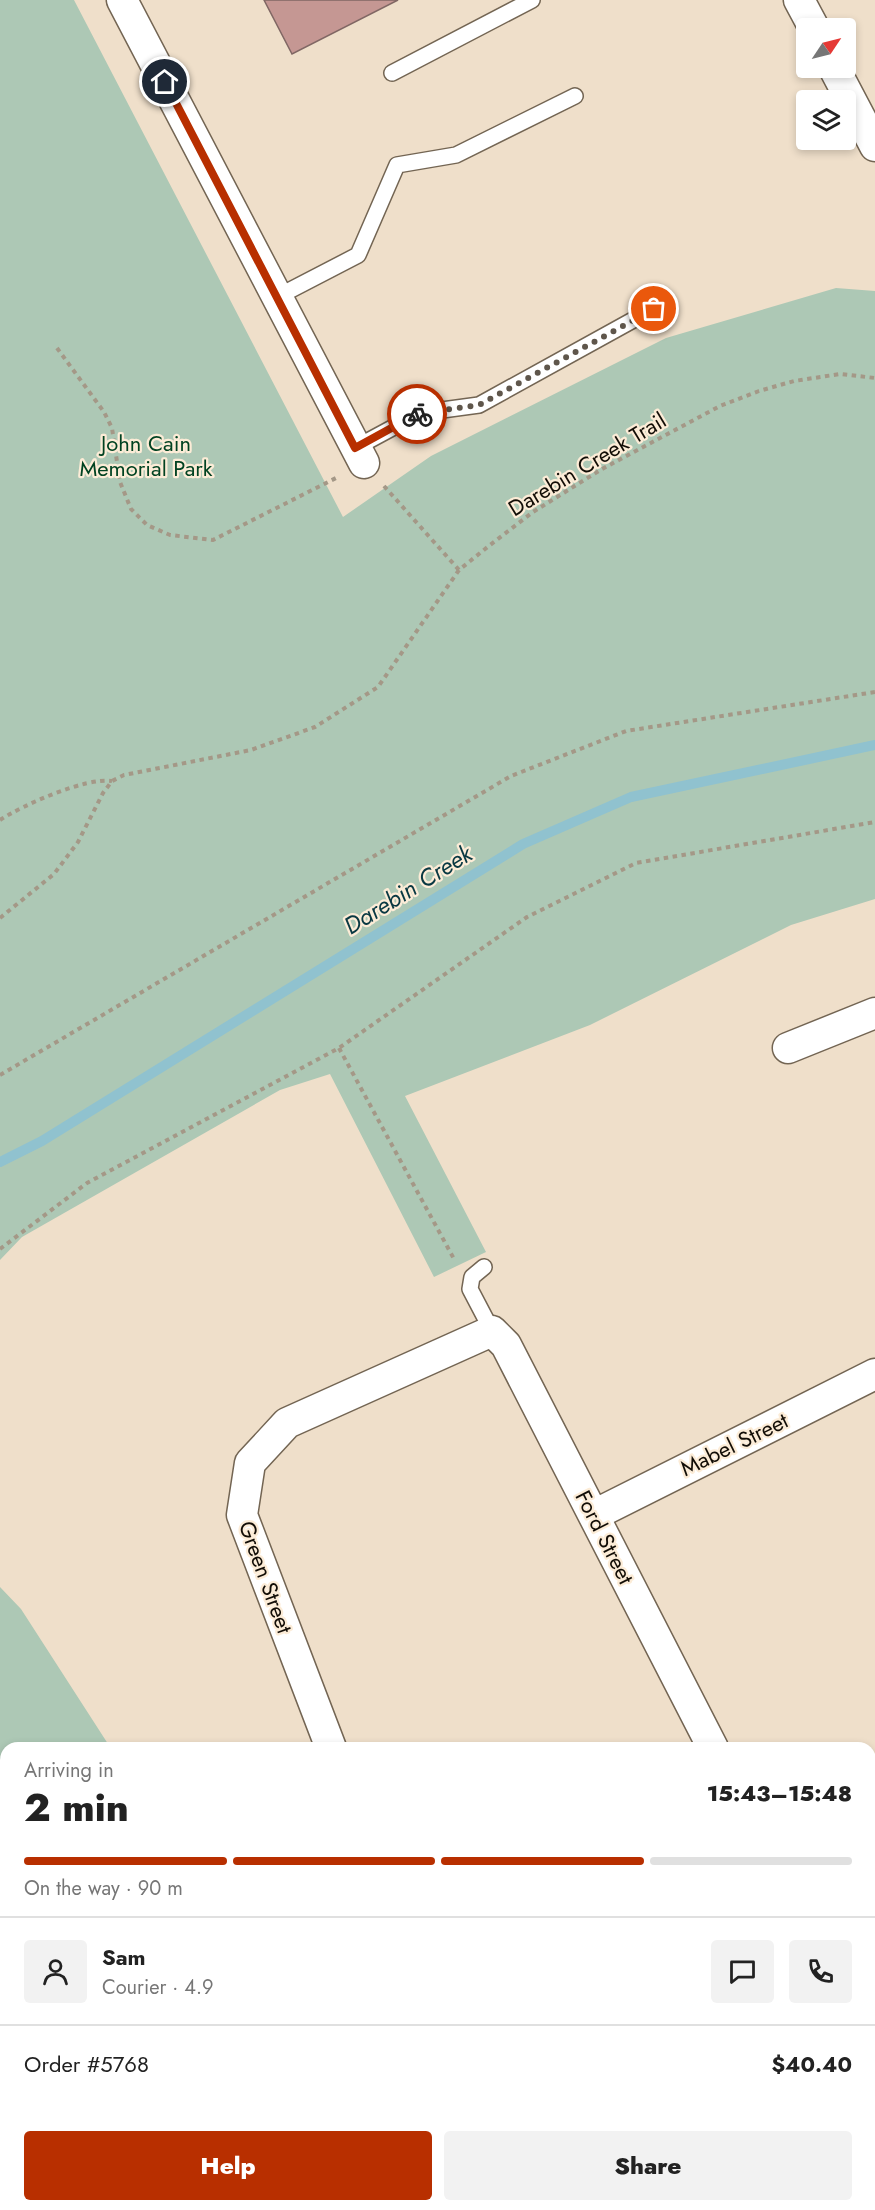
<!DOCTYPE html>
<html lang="en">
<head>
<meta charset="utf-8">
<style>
	body { margin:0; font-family:Jost,sans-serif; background:#f2f2f2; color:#222; height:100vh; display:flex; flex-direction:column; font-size:22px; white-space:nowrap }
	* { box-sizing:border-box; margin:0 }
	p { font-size:20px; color:#767676 }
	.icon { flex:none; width:33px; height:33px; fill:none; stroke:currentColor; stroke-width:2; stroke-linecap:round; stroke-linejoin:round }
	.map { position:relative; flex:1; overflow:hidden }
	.panel { position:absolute; left:0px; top:1742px; width:876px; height:470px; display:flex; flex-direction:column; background:#fff; border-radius:18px 18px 0 0; box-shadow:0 3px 9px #0003 }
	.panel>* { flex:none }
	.needle { width:39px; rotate:55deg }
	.tools { position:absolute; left:796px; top:18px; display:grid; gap:12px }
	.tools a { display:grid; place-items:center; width:60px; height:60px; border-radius:6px; background:#fff; box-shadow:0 3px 9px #0003; font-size:30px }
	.pin { position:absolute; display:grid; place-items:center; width:51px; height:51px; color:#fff; margin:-26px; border:3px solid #fff; border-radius:50%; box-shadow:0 2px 6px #0007 }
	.courier { position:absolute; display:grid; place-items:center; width:60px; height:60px; margin:-30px; border:4px solid #b82f00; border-radius:50%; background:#fff; color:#222; box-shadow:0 2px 8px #0007 }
	.headline em { font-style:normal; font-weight:800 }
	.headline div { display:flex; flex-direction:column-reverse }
	.headline { display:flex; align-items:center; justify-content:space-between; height:102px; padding:0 24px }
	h1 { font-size:39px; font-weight:800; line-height:45px }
	.bar { display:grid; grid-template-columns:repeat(4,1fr); gap:9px 6px; align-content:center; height:72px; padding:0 24px }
	.bar i { height:8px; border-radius:4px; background:#e0e0e0 }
	.bar .current { background:#b82f00 }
	.bar p { grid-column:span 4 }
	.line { display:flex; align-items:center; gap:15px; padding:0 24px; border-top:2px solid #e0e0e0 }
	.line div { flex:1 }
	.round { display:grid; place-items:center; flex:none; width:63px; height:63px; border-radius:6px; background:#f2f2f2 }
	.action { display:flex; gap:12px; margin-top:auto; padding:12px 24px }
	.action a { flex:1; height:69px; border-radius:6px; background:#b82f00; color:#fff; font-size:24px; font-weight:800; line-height:69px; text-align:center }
	.action a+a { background:#f2f2f2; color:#222 }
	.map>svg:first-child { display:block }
</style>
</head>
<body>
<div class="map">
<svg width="875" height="2210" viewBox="0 0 875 2210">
	<rect width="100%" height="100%" fill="#efdfca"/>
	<g fill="#adc8b5">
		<polygon points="0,0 74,0 343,517 431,456 666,338 836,288 875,291 875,899 791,925 590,1025 405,1096 486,1252 434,1277 330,1074 280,1090 22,1237 0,1260"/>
		<polygon points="0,1587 21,1609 110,1747 6,1748 6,2205 162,2205 162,2210 0,2210"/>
	</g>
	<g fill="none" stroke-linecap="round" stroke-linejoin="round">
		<polyline stroke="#90c2cf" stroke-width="10" points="0,1162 42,1141 523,844 631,797 875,745"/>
	</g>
	<polygon fill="#c59793" stroke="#806764" stroke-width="1.5" points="264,0 398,0 292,54"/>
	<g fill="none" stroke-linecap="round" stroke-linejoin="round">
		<defs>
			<g id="lane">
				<polyline points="392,73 532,0"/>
				<polyline points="277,297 358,255 397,165 456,155 575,96"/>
				<polyline points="355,448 420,413 479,405 653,309"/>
				<polyline points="484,1267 472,1277 470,1289 492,1331"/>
			</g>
			<g id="street">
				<polyline points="122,0 364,463"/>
				<polyline points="799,0 814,28"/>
				<polyline points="834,68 875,146"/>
				<polyline points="788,1048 875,1013"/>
				<polyline points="594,1515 875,1374"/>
				<polyline points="331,1748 242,1515 250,1463 287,1423 492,1331 506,1345 713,1748"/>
				<polyline points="870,1872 875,1870"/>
				<polyline points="870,2052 875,2062"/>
				<polyline points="415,2205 416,2210"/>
			</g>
		</defs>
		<use href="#lane" stroke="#736553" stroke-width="18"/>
		<use href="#street" stroke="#736553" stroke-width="33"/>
		<g stroke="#a49887" stroke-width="4" stroke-dasharray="4.5 4.5" stroke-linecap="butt">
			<polyline points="57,348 104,412 112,428 120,482 131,509 147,525 170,535 213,540 336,478"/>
			<polyline points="384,486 459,570"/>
			<path d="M0 820C23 805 86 777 112 781"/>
			<polyline points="0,918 54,874 78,842 103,793 112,781 124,775 251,750 315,727 378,687 459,570 490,545 533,512 602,469 720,406 759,391 794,381 840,374 875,378"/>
			<polyline points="339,1048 454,1259"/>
			<polyline points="0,1075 511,776 626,731 875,692"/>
			<polyline points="0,1249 87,1183 339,1048 527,917 636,863 875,822"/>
			<polyline points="0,2075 6,2104"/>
			<polyline points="27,2205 28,2210"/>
		</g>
		<use href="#lane" stroke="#fff" stroke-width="15"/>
		<use href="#street" stroke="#fff" stroke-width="30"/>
	</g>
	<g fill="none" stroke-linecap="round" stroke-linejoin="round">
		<polyline stroke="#5f564b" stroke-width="6" stroke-dasharray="0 10.8" points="417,414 479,405 654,309"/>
		<polyline stroke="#b82f00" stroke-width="8" points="165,82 355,448 417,414"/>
	</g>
	<g text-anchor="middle" stroke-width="4.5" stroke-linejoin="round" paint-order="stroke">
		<g font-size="22" fill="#004221" stroke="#fcecd7">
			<text x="146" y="451">John Cain<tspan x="146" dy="25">Memorial Park</tspan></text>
		</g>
		<g font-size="22" fill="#120d06" stroke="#fcecd7">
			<text transform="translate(587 464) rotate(-31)" y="8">Darebin Creek Trail</text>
			<text transform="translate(734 1444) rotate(-26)" y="8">Mabel Street</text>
			<text transform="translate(605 1537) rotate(63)" y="8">Ford Street</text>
			<text transform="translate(266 1577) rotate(70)" y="8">Green Street</text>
		</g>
		<g font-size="24" font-style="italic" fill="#083842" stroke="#fcecd7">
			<text transform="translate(408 890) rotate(-32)" y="8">Darebin Creek</text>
		</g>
	</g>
</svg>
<div class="tools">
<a><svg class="needle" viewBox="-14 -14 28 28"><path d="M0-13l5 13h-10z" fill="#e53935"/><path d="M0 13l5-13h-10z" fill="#767676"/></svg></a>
<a><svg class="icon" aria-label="layers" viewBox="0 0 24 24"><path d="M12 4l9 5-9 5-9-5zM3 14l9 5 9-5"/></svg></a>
</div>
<div class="pin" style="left:654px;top:309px;background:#ea580c"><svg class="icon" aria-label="bag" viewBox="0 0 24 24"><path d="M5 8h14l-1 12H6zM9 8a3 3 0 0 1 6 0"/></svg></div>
<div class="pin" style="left:165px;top:82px;background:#1f2937"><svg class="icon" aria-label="home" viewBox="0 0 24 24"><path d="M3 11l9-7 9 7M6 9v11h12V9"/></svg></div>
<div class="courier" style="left:417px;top:414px"><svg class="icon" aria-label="bike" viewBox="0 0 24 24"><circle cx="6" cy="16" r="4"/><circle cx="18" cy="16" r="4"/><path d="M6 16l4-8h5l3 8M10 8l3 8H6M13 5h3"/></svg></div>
<section class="panel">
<div class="headline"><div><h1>2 min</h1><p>Arriving in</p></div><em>15:43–15:48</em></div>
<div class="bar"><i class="current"></i><i class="current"></i><i class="current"></i><i></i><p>On the way · 90 m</p></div>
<div class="line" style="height:108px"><a class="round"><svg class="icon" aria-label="person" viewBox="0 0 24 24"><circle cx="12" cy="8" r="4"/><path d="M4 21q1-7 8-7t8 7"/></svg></a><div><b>Sam</b><p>Courier · 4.9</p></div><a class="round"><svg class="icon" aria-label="chat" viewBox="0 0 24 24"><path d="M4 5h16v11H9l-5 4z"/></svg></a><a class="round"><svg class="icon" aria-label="phone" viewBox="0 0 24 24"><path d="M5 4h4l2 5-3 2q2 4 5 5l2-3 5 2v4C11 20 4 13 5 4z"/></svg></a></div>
<div class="line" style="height:78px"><div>Order #5768</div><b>$40.40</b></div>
<div class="action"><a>Help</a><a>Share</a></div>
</section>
</div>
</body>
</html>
